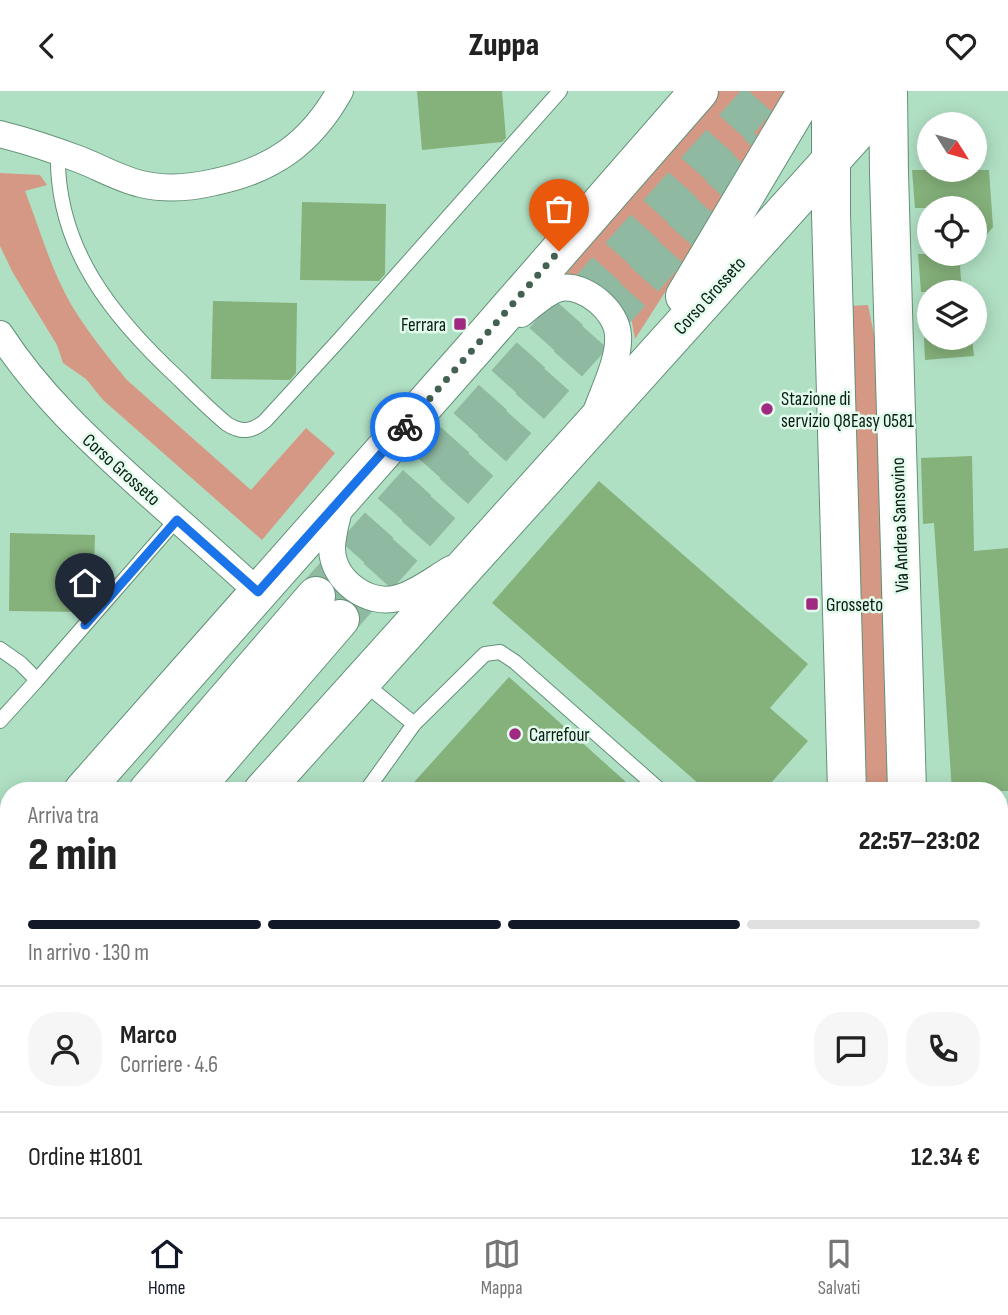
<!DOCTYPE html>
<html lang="it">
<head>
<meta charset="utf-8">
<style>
	body { margin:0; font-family:"Sofia Sans Condensed",sans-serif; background:#f6f6f6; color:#222; height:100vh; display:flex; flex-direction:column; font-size:26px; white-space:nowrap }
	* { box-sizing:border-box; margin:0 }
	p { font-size:23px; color:#767676 }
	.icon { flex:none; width:38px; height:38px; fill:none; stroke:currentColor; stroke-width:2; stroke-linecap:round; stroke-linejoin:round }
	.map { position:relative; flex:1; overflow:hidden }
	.sheet { position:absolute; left:0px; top:691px; width:1008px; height:436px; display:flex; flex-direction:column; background:#fff; border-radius:28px 28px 0 0; box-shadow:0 4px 18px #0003 }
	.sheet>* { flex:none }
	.needle { width:46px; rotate:127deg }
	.fabs { position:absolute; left:917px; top:21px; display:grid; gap:14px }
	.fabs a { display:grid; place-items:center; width:70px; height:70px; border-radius:50%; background:#fff; box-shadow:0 4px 18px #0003; font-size:35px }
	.pin { position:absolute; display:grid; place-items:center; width:60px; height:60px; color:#fff; margin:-72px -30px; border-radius:50% 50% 50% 0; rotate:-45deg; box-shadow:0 0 7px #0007 }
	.pin .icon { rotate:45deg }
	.courier { position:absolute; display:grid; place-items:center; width:70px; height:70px; margin:-35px; border:5px solid #1a73e8; border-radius:50%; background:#fff; color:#222; box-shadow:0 2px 9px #0007 }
	.summary em { font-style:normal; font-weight:800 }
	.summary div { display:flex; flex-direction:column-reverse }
	.summary { display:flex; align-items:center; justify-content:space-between; height:119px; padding:0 28px }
	h1 { font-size:46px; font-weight:800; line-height:52px }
	.bar { display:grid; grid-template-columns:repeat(4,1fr); gap:10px 7px; align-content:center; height:84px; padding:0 28px }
	.bar i { height:9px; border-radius:5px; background:#e0e0e0 }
	.bar .on { background:#111827 }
	.bar p { grid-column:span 4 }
	.line { display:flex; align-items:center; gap:18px; padding:0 28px; border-top:2px solid #e0e0e0 }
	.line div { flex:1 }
	.round { display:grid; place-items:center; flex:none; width:74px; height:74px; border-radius:28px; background:#f6f6f6 }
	header { display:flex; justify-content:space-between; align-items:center; height:91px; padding:0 28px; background:#fff; font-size:32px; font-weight:800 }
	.menu { display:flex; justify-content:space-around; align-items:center; height:98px; border-top:2px solid #e0e0e0; background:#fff; font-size:19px; color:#767676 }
	.menu a { display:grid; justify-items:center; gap:4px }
	.menu .on { color:#111827 }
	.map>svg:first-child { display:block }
</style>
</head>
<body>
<header><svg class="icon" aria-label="back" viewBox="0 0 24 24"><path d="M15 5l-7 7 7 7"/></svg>Zuppa<svg class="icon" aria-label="heart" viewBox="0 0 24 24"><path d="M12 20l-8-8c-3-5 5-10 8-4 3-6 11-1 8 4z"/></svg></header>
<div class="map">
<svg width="1008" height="1126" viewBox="0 0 1008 1126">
	<rect width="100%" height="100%" fill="#b0e0c4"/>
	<g fill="#d59884">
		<polygon points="714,0 786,0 787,11 635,248 631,226 620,210 595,190 565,184"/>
		<path d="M0 82 40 84 47 94 25 100C40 139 51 179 72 215 88 241 107 265 127 289L251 399 306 337 335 362 262 449 103 309 86 288 63 272 57 254 13 182 0 155Z"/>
		<polygon points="868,214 882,283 894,700 864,700 850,215"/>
	</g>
	<g fill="#85b17b">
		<polygon points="417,0 502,0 506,47 502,51 422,59"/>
		<polygon points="912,79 989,79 993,136 975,158 975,117 915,117"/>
		<polygon points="302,111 386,113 385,183 379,190 300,189"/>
		<polygon points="918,163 971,163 960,175 962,201 921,201"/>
		<polygon points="213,210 297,212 296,282 290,289 211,288"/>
		<polygon points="924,247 972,247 974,265 925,269"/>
		<polygon points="972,365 974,460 1008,457 1008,700 952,700 934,432 923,433 921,367"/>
		<polygon points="599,390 808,573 770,617 808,650 764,700 707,700 492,512"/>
		<polygon points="10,442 95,444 93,510 83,521 9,520"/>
		<polygon points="509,586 636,700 406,700"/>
	</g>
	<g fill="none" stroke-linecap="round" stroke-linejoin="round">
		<g stroke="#8fb9a0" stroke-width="38" stroke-dasharray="38 19" stroke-linecap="butt">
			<polyline points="316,505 766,0"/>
			<polyline points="340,528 765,52"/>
		</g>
		<defs>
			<g id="lane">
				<path d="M58 60C55 157 113 227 180 289 195 304 210 319 227 333 241 342 252 341 265 330L340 248 560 0"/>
				<polyline points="0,558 20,572 37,589 0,630"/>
				<polyline points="37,589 177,428"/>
				<polyline points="364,592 414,633"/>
				<polyline points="366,700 414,633 485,563 500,561 515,571 661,700"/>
				<polyline points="999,819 1008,808"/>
				<polyline points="538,1118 547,1126"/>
				<polyline points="168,1126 172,1118"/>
			</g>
			<g id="street">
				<path d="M0 43C28 50 55 59 81 69 101 77 120 88 141 93 166 99 190 97 215 91 273 79 311 52 340 0"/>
				<polyline points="839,48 856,0"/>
				<path d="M521 223C533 214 546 200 561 197 585 193 617 220 618 244 620 267 604 299 596 321"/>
				<path d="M0 243C39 303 89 349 142 397 181 432 220 466 258 501"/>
				<path d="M341 410C338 425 332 442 332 458 333 490 368 515 398 507 417 502 434 488 451 478"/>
				<polyline points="277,1118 277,1126"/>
			</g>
			<g id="secondary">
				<polyline points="831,0 831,123 847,700"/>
				<polyline points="888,0 889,82 907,700"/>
				<polyline points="685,205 807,0"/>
				<polyline points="83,700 472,260 699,0"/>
				<polyline points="148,700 316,505"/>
				<polyline points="192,700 340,528"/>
				<polyline points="263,700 888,6"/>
				<polyline points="0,794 9,784"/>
				<polyline points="0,871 9,861"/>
				<polyline points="0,924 9,914"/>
				<polyline points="0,976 9,967"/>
				<polyline points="860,1118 860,1126"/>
				<polyline points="919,1118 919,1126"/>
			</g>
		</defs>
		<use href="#lane" stroke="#639178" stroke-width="16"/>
		<use href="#street" stroke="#639178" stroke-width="28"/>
		<use href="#secondary" stroke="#639178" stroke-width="40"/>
		<use href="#lane" stroke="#fff" stroke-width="14"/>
		<use href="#street" stroke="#fff" stroke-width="26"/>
		<use href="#secondary" stroke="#fff" stroke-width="38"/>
	</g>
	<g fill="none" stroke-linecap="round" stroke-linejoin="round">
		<polyline stroke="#436150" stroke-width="7" stroke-dasharray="0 12.6" points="405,336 559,160"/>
		<polyline stroke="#1a73e8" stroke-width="9" points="85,534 177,429 258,501 405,336"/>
	</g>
	<g fill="#a02982" stroke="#e2fbec" stroke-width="2.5">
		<rect x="453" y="226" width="14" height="14" rx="3.5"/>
		<circle cx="767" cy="318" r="7"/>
		<rect x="805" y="506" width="14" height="14" rx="3.5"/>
		<circle cx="515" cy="643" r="7"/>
	</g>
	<g text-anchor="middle" stroke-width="5" stroke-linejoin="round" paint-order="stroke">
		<g font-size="19" fill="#091c12" stroke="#e2fbec">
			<text transform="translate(709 204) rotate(-48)" y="7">Corso Grosseto</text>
			<text transform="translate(122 378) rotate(42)" y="7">Corso Grosseto</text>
			<text transform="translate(899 434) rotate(-92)" y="7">Via Andrea Sansovino</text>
		</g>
		<g font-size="19" fill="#091c12" stroke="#e2fbec" text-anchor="start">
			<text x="446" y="240" text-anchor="end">Ferrara</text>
			<text x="781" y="314">Stazione di<tspan x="781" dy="22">servizio Q8Easy 0581</tspan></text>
			<text x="826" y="520">Grosseto</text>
			<text x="529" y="650">Carrefour</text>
		</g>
	</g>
</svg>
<div class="fabs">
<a><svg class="needle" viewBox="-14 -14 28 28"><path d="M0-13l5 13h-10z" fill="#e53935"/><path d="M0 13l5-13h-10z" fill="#767676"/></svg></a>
<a><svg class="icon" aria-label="locate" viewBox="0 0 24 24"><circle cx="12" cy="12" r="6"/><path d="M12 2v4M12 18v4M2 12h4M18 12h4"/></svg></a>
<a><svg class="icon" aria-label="layers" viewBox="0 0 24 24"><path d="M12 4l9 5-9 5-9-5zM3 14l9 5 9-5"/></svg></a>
</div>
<div class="pin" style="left:559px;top:160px;background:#ea580c"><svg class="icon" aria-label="bag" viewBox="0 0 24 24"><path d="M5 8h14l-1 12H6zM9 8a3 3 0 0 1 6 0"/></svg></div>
<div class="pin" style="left:85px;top:534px;background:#1f2937"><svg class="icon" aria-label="home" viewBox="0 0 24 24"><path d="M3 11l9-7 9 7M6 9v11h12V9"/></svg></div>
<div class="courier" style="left:405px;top:336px"><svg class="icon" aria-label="bike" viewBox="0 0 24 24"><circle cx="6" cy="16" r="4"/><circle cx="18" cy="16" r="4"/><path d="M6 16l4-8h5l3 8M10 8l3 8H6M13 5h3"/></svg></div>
<section class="sheet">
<div class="summary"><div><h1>2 min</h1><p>Arriva tra</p></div><em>22:57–23:02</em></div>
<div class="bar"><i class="on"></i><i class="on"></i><i class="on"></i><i></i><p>In arrivo · 130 m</p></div>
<div class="line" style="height:126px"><a class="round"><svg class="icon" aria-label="person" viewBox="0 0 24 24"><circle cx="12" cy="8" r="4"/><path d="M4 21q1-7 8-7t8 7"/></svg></a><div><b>Marco</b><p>Corriere · 4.6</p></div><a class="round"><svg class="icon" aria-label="chat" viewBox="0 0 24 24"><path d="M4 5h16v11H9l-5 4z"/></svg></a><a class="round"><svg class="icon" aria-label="phone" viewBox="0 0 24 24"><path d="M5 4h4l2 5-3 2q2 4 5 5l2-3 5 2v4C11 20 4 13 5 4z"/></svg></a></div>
<div class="line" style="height:91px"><div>Ordine #1801</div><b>12.34 €</b></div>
</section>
</div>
<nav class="menu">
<a class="on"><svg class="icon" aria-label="home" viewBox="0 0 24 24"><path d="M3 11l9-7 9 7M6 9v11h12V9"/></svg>Home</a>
<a><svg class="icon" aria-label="map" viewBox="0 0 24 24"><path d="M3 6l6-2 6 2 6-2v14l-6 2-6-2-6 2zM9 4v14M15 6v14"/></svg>Mappa</a>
<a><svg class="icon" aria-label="saved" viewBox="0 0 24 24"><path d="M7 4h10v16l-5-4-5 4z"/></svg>Salvati</a>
</nav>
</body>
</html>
